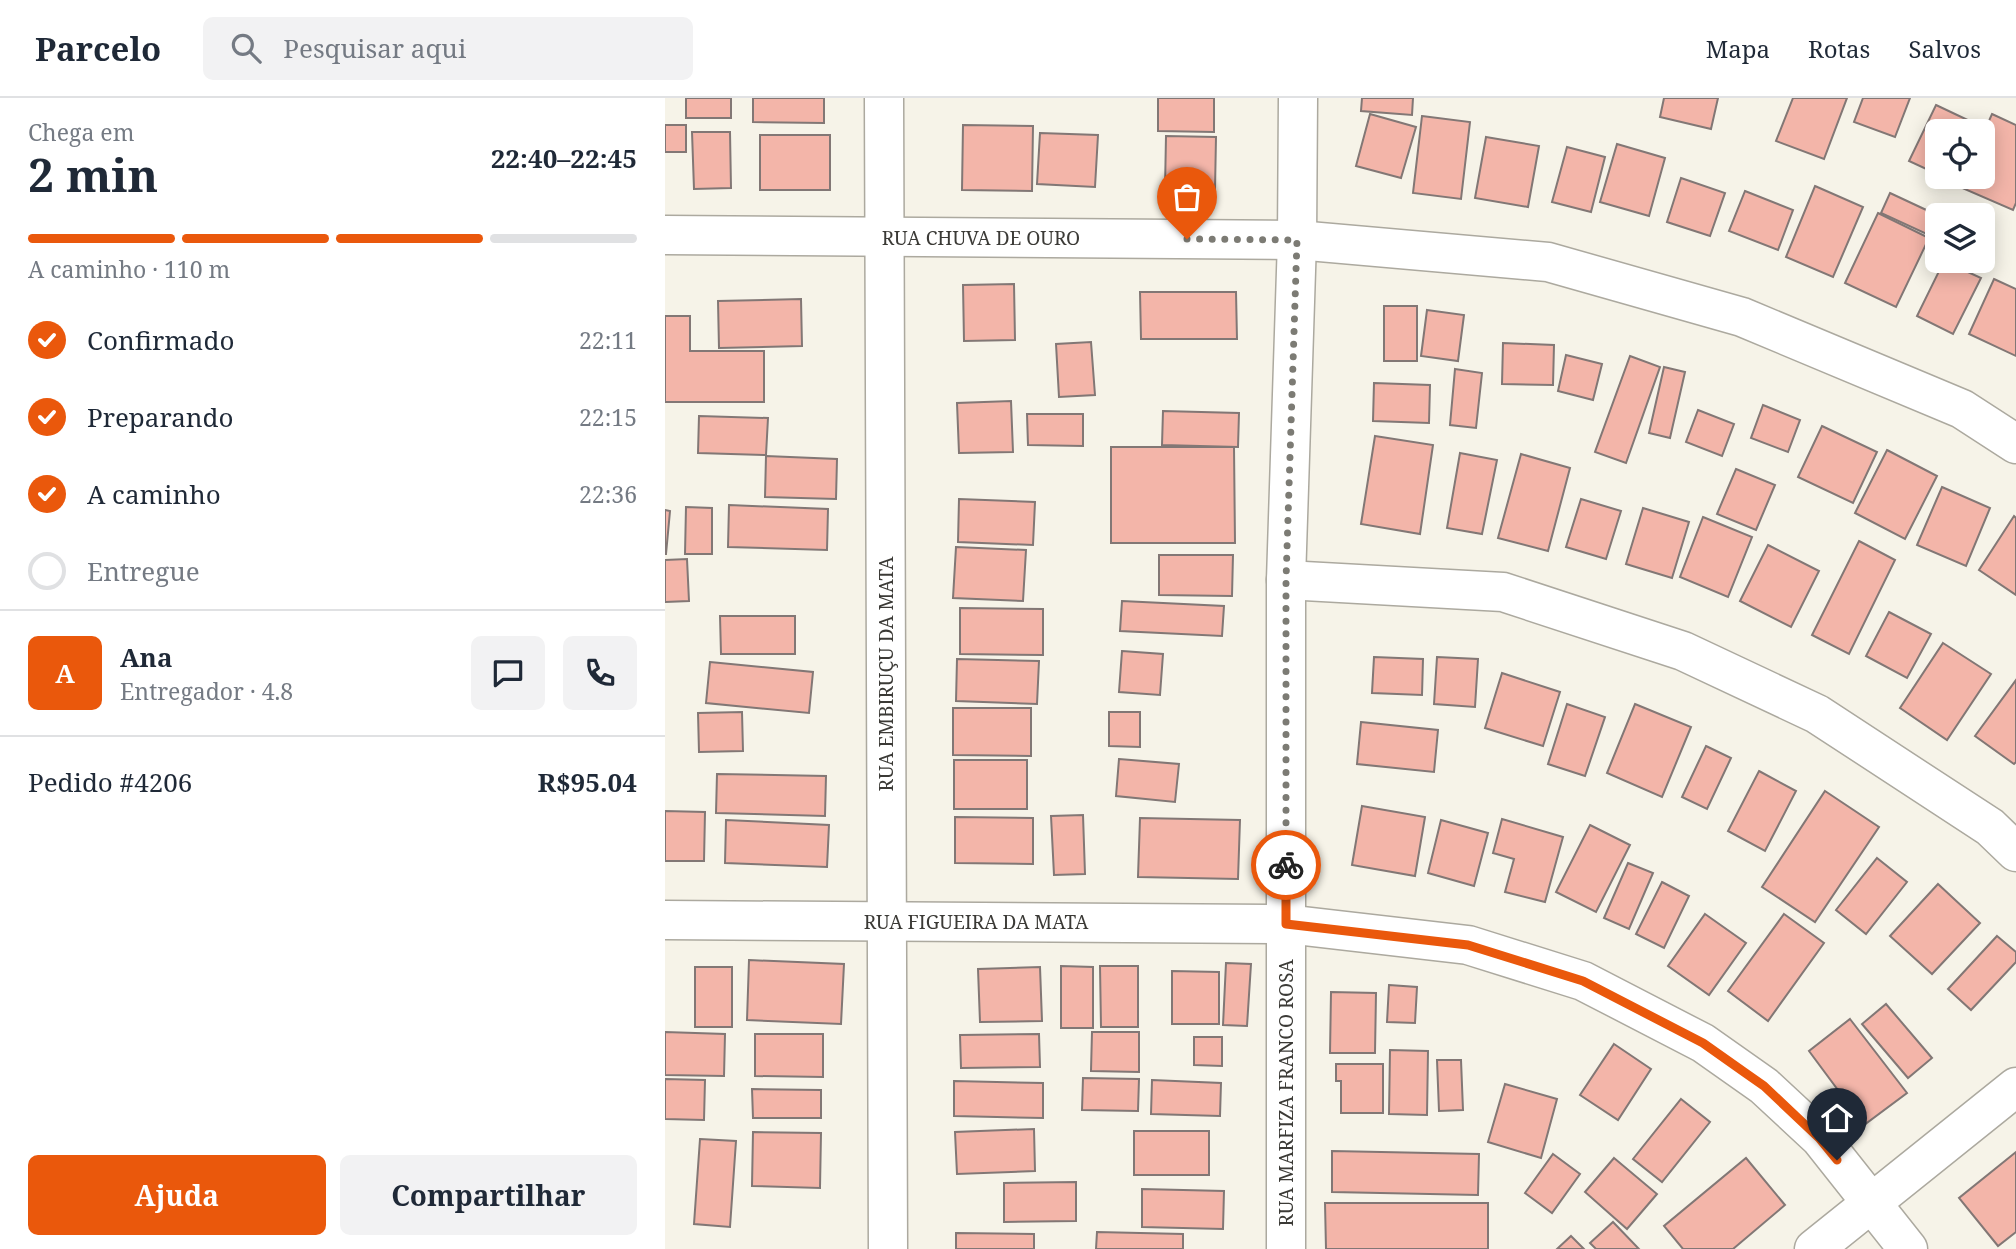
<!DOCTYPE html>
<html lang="pt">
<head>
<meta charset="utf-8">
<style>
	body { margin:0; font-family:"Noto Serif",serif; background:#f2f2f3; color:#1f2937; height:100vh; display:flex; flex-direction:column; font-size:26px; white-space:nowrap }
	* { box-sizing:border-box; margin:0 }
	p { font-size:23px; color:#747a83 }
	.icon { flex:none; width:38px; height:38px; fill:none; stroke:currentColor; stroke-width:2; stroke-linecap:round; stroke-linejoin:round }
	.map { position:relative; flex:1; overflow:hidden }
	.details { display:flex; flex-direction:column; background:#fff; width:665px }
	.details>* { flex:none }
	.tools { position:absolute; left:1260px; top:21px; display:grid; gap:14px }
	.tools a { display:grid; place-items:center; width:70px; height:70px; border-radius:10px; background:#fff; box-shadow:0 4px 18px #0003; font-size:35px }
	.pin { position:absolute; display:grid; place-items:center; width:60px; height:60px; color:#fff; margin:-72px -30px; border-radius:50% 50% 50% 0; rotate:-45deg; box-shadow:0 0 7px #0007 }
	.pin .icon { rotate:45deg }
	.courier { position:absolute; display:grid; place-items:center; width:70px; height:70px; margin:-35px; border:5px solid #ea580c; border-radius:50%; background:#fff; color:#222; box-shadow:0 2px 9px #0007 }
	.head em { font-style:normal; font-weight:700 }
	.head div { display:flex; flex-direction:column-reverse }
	.head { display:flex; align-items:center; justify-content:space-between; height:119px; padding:0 28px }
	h1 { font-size:46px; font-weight:700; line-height:52px }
	.bar { display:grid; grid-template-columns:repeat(4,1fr); gap:10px 7px; align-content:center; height:84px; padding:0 28px }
	.bar i { height:9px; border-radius:5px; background:#e0e1e3 }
	.bar .on { background:#ea580c }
	.bar p { grid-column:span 4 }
	.line { display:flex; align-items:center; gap:18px; padding:0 28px; border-top:2px solid #e0e1e3 }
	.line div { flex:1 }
	.round { display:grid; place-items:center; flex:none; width:74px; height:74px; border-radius:10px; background:#f2f2f3 }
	ol { padding:0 28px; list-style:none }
	li { display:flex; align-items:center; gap:21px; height:77px }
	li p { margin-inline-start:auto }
	li .icon { padding:7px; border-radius:50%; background:#ea580c; color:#fff; stroke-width:4 }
	li:last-child { color:#747a83 }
	li i { width:38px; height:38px; border:4px solid #e0e1e3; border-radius:50% }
	.cta { display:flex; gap:14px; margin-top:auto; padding:14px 28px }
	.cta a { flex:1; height:80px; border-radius:10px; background:#ea580c; color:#fff; font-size:28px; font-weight:700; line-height:80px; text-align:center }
	.cta a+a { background:#f2f2f3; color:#1f2937 }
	header { display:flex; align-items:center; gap:42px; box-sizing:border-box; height:98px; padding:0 35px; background:#fff; border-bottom:2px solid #e0e1e3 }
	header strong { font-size:33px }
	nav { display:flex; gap:38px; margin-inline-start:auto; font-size:24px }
	.search { width:490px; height:63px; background:#f2f2f3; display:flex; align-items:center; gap:18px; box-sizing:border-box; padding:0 24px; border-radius:10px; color:#747a83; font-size:26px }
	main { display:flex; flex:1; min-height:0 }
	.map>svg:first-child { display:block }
</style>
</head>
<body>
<header>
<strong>Parcelo</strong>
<div class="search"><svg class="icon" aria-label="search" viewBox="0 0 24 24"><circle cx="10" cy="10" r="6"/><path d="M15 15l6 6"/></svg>Pesquisar aqui</div>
<nav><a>Mapa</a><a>Rotas</a><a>Salvos</a></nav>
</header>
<main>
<section class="details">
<div class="head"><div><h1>2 min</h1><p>Chega em</p></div><em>22:40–22:45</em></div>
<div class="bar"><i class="on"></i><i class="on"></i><i class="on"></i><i></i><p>A caminho · 110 m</p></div>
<ol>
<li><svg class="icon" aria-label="check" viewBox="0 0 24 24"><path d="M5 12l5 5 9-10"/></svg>Confirmado<p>22:11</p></li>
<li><svg class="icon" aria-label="check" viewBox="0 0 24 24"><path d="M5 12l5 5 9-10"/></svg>Preparando<p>22:15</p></li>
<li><svg class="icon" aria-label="check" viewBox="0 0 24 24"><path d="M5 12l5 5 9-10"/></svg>A caminho<p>22:36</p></li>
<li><i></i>Entregue</li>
</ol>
<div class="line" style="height:126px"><b class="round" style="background:#ea580c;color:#fff">A</b><div><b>Ana</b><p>Entregador · 4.8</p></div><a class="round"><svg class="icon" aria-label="chat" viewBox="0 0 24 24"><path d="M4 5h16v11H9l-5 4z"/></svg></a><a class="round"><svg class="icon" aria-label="phone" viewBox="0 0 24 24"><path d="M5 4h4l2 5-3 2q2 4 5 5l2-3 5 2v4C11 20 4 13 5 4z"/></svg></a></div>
<div class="line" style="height:91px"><div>Pedido #4206</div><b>R$95.04</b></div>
<div class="cta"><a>Ajuda</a><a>Compartilhar</a></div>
</section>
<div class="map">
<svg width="1351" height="1151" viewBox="0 0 1351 1151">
	<rect width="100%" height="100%" fill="#f6f3e8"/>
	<g fill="#f3b5a9" stroke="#827775" stroke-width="2">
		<rect x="21" y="0" width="45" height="20"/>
		<polygon points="88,0 159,0 159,25 88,24"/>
		<polygon points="493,0 549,0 549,34 493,33"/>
		<polygon points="697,0 748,0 747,17 696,13"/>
		<polygon points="999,0 1053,0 1046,31 995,19"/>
		<polygon points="1128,0 1182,0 1159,61 1111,43"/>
		<polygon points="1198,0 1245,0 1230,39 1189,24"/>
		<polygon points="1271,7 1307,24 1303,33 1272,33 1272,76 1244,63"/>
		<polygon points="705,16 751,29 736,80 691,68"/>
		<polygon points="1327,16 1351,27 1351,105 1348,112 1295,89 1299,79 1318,79 1318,36"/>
		<polygon points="757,18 805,24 796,101 748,95"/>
		<rect x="0" y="27" width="21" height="27"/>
		<polygon points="298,27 368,28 367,93 297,92"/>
		<polygon points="27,34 65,34 66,90 29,91"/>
		<polygon points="375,35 433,37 430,89 372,86"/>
		<rect x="95" y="37" width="70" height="55"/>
		<polygon points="501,38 551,39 550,92 500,91"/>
		<polygon points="821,39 874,48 863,109 810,100"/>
		<polygon points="952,46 1000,60 984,118 935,104"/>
		<polygon points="902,49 940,59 926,114 887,104"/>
		<polygon points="1016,80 1060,95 1045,138 1002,124"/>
		<polygon points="1150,88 1198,109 1168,179 1121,159"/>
		<polygon points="1080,93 1128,112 1113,152 1064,133"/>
		<polygon points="1225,95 1272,117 1272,126 1266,138 1216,115"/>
		<polygon points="1213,115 1264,140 1231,209 1180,185"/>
		<polygon points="1279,163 1316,180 1288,236 1252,218"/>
		<polygon points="1329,181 1351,191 1351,258 1304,236"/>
		<polygon points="349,186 350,242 299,243 298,187"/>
		<polygon points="475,194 571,194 572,241 476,241"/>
		<polygon points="136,201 137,248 54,250 53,203"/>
		<rect x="719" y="208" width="33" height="55"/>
		<polygon points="762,212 799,217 793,263 756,258"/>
		<polygon points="0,218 25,218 25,253 99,253 99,304 0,304"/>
		<polygon points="426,244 430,297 394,299 391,246"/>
		<polygon points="838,245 889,247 888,287 837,286"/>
		<polygon points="901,257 937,266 928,302 893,293"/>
		<polygon points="965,258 995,269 961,365 930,354"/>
		<polygon points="999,269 1020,274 1005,340 984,335"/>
		<polygon points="790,271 817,275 811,330 785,327"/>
		<polygon points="709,285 765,287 764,325 708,323"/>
		<polygon points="346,303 348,354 294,355 292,305"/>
		<polygon points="1098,307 1135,322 1123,354 1086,340"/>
		<polygon points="1033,312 1069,326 1057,358 1021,344"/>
		<polygon points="498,313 574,315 573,349 497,347"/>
		<polygon points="362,316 418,316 418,348 363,347"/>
		<polygon points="34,318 103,320 101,357 33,355"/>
		<polygon points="1157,328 1212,354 1188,405 1133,379"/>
		<polygon points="710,338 768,347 755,436 696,426"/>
		<polygon points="446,349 569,349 570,445 446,445"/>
		<polygon points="1222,352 1272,378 1240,441 1190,415"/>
		<polygon points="795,355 832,362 817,436 782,430"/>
		<polygon points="856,356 905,370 883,453 833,440"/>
		<polygon points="101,358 172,361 171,401 100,399"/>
		<polygon points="1071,371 1110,387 1091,432 1052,416"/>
		<polygon points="1277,389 1325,410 1301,468 1252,447"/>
		<polygon points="294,401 370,404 368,447 293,444"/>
		<polygon points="916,401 956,413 941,461 901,449"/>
		<polygon points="64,407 163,411 162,452 63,449"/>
		<polygon points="21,409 47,410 47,456 20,456"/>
		<polygon points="978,410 1024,424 1007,480 961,466"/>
		<polygon points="0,412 5,413 1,456 0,456"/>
		<polygon points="1349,418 1351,420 1351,497 1314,472"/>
		<polygon points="1038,419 1087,439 1063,499 1015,479"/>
		<polygon points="1194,443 1230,462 1184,556 1147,537"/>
		<polygon points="1103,447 1154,473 1126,529 1075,503"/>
		<polygon points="291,449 361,452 358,503 288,500"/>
		<polygon points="494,457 568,457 567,498 494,497"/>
		<polygon points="22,461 24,503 0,504 0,462"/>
		<polygon points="457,503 559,508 557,538 455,533"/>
		<polygon points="295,510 378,511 378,557 295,556"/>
		<polygon points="1224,514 1266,536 1242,580 1201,558"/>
		<polygon points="55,518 130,518 130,556 56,556"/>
		<polygon points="1278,545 1326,576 1282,642 1235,610"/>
		<polygon points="457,553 498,556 495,597 454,594"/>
		<polygon points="709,559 758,561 757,597 707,595"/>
		<polygon points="772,559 813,561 810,609 769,606"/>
		<polygon points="292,561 374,563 372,606 291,603"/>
		<polygon points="45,564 148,574 144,615 41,605"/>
		<polygon points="837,575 895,594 878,648 820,630"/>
		<polygon points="1351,582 1351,664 1349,666 1310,638"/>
		<polygon points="902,606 940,619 920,678 883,666"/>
		<polygon points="970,606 1026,629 997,699 942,675"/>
		<polygon points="288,610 366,610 366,658 288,657"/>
		<polygon points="77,614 78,653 34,654 33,615"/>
		<polygon points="444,614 475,614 475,649 444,648"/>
		<polygon points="696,624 773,632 769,674 692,666"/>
		<polygon points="1041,648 1066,660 1042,711 1017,699"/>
		<polygon points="454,661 514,666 510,704 451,698"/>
		<rect x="289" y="662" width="73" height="49"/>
		<polygon points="1094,673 1131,693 1100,753 1063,733"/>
		<polygon points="52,676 161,678 160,718 51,715"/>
		<polygon points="1160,693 1214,729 1150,824 1097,789"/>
		<polygon points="697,708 760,719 750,778 687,767"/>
		<polygon points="0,713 40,714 39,763 0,763"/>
		<polygon points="418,717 420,776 389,777 386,718"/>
		<polygon points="290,719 368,720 368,766 290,765"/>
		<polygon points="475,720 575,722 573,781 473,779"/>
		<polygon points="837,721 898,739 880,804 840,794 849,761 828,755"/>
		<polygon points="61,722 164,727 162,769 60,765"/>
		<polygon points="776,722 823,735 809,788 763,775"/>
		<polygon points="925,727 965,747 931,814 891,794"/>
		<polygon points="1212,760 1242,784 1201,836 1171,812"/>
		<polygon points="963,765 988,775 964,831 939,820"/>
		<polygon points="997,784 1024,798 999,850 971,836"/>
		<polygon points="1273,786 1315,825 1267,876 1225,838"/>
		<polygon points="1040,816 1081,845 1044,897 1003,868"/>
		<polygon points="1119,816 1159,845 1103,923 1063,893"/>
		<polygon points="1332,838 1351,854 1351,864 1306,912 1283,891"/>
		<polygon points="84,862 179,866 176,926 82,922"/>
		<polygon points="561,865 586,866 582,928 558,927"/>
		<polygon points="396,868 428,869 428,930 396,930"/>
		<polygon points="435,868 473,868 473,929 436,929"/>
		<rect x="30" y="869" width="37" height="60"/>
		<polygon points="375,869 377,923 315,924 313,871"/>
		<polygon points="507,873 554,874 554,926 507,926"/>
		<polygon points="724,887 752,889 750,925 722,924"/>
		<polygon points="666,894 711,895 710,955 665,955"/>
		<polygon points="1221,906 1267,960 1243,980 1197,926"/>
		<polygon points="1185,921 1242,995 1199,1027 1144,953"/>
		<polygon points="0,934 60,936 59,978 0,977"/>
		<polygon points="427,934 474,934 474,974 426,973"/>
		<polygon points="90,936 158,936 158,979 90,978"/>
		<polygon points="374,936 375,969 296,970 295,937"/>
		<polygon points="529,939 557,939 557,968 529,967"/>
		<polygon points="949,946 986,971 953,1022 915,997"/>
		<polygon points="725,952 763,953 762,1017 724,1016"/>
		<polygon points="772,962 796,962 798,1012 774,1013"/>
		<polygon points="671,966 718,966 718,1015 676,1015 676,983 671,983"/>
		<polygon points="418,980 474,981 473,1013 417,1012"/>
		<polygon points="0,981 40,982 39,1022 0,1021"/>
		<polygon points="487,982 556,985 555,1018 486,1016"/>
		<polygon points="289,983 378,985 378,1020 289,1018"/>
		<polygon points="840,986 892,1001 876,1060 823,1044"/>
		<polygon points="87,991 156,992 156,1020 88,1020"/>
		<polygon points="1016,1001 1045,1024 997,1084 968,1061"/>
		<polygon points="369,1031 370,1073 292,1076 290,1034"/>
		<rect x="469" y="1033" width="75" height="44"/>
		<polygon points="88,1034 156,1035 155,1090 87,1088"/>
		<polygon points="35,1041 71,1043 65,1129 29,1126"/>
		<polygon points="667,1053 814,1056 813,1097 667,1094"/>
		<polygon points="1351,1054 1351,1134 1333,1148 1294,1100"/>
		<polygon points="888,1056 915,1076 887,1115 860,1095"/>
		<polygon points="949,1060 992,1096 962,1131 920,1094"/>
		<polygon points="1081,1060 1120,1107 1068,1151 1018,1151 999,1128"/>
		<polygon points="411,1084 411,1123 339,1124 339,1085"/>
		<polygon points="477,1091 559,1093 558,1131 477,1129"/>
		<polygon points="660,1105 823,1105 823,1151 661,1151"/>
		<polygon points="948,1124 974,1151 931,1151 925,1145"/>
		<polygon points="432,1134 518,1136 518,1151 431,1151"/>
		<polygon points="291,1135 369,1136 369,1151 291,1151"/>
		<polygon points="906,1138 919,1151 892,1151"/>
	</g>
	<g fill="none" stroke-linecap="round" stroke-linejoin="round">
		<defs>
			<g id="minor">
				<polyline points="219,0 223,1151"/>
				<polyline points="0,137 632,142 883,164 1077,219 1297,311 1351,346"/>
				<polyline points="621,482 838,494 1018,553 1152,616 1325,729 1351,754"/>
				<polyline points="0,822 621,826 803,847 918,883 1038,945 1099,988 1155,1040 1243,1151"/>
				<polyline points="1149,1151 1351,989"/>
			</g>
			<polyline id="tertiary" points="621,1151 621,482 632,142 633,0"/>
		</defs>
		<use href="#minor" stroke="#aca99f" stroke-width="41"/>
		<use href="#tertiary" stroke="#aca99f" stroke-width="41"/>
		<use href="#minor" stroke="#fff" stroke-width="38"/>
		<use href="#tertiary" stroke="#fff" stroke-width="38"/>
	</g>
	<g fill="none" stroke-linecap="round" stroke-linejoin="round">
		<polyline stroke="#7c7b74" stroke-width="7" stroke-dasharray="0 12.6" points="522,141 632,142 621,482 621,767"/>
		<polyline stroke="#ea580c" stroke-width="9" points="621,767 621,826 803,847 918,883 1038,945 1079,974 1099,988 1154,1040 1172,1062"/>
	</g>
	<g text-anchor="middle" stroke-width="6" stroke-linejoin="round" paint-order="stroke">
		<g font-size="19" fill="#3b3a36" stroke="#fff">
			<text x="316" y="147">RUA CHUVA DE OURO</text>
			<text transform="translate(221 576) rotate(-90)" y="7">RUA EMBIRUÇU DA MATA</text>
			<text x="311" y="831">RUA FIGUEIRA DA MATA</text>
			<text transform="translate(621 995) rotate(-90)" y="7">RUA MARFIZA FRANCO ROSA</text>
		</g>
	</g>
</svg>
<div class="tools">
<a><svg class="icon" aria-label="locate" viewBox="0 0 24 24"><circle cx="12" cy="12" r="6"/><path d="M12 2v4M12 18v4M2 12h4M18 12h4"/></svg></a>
<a><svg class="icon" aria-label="layers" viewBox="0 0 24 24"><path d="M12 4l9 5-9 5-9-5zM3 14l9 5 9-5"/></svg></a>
</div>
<div class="pin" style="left:522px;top:141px;background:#ea580c"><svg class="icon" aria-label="bag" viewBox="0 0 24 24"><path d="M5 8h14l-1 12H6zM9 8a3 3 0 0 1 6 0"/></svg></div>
<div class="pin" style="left:1172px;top:1062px;background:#1f2937"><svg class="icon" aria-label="home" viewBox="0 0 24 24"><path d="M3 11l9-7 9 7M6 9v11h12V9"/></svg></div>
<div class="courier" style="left:621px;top:767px"><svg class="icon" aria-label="bike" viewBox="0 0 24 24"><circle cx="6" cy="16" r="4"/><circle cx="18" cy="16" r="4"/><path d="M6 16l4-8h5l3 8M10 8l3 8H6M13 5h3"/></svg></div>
</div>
</main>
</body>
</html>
